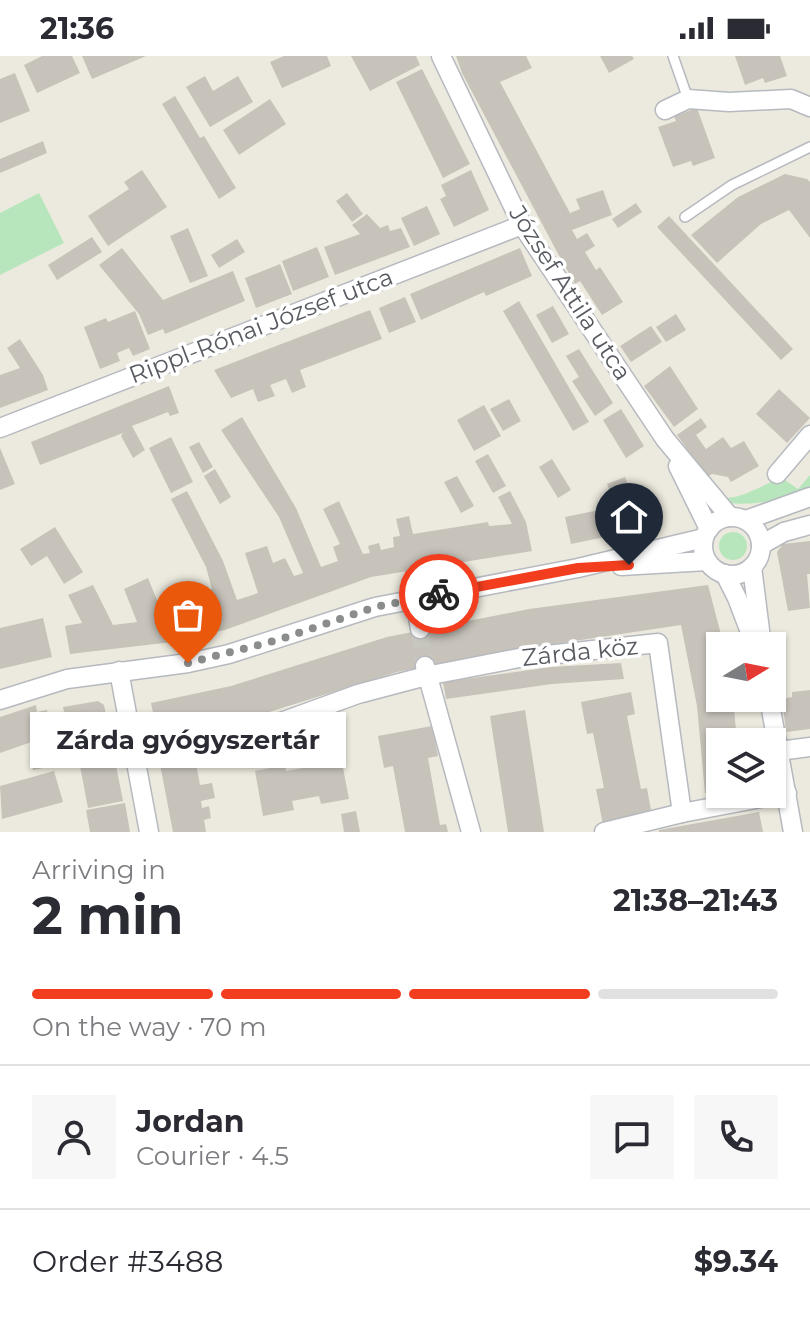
<!DOCTYPE html>
<html lang="en">
<head>
<meta charset="utf-8">
<style>
	body { margin:0; font-family:Montserrat,sans-serif; background:#f7f7f7; color:#2b2b33; height:100vh; display:flex; flex-direction:column; font-size:30px; white-space:nowrap }
	* { box-sizing:border-box; margin:0 }
	p { font-size:26px; color:#7c7c81 }
	.icon { flex:none; width:44px; height:44px; fill:none; stroke:currentColor; stroke-width:2; stroke-linecap:round; stroke-linejoin:round }
	.map { position:relative; height:776px; overflow:hidden }
	.details { display:flex; flex-direction:column; background:#fff; flex:1 }
	.details>* { flex:none }
	.needle { width:52px; rotate:80deg }
	.fabs { position:absolute; left:706px; top:576px; display:grid; gap:16px }
	.fabs a { display:grid; place-items:center; width:80px; height:80px; border-radius:0px; background:#fff; box-shadow:0 2px 6px #0004; font-size:40px }
	.pin { position:absolute; display:grid; place-items:center; width:68px; height:68px; color:#fff; margin:-82px -34px; border-radius:50% 50% 50% 0; rotate:-45deg; box-shadow:0 0 8px #0007 }
	.pin .icon { rotate:45deg }
	.courier { position:absolute; display:grid; place-items:center; width:80px; height:80px; margin:-40px; border:6px solid #f23e1e; border-radius:50%; background:#fff; color:#222; box-shadow:0 2px 10px #0007 }
	.bubble { position:absolute; height:56px; border-radius:0px; background:#fff; box-shadow:0 2px 6px #0004; font-size:26px; font-weight:700; line-height:56px; text-align:center }
	.summary em { font-style:normal; font-weight:700 }
	.summary div { display:flex; flex-direction:column-reverse }
	.summary { display:flex; align-items:center; justify-content:space-between; height:136px; padding:0 32px }
	h1 { font-size:52px; font-weight:700; line-height:60px }
	.bar { display:grid; grid-template-columns:repeat(4,1fr); gap:12px 8px; align-content:center; height:96px; padding:0 32px }
	.bar i { height:10px; border-radius:6px; background:#e1e1e2 }
	.bar .on { background:#f23e1e }
	.bar p { grid-column:span 4 }
	.line { display:flex; align-items:center; gap:20px; padding:0 32px; border-top:2px solid #e1e1e2 }
	.line div { flex:1 }
	.round { display:grid; place-items:center; flex:none; width:84px; height:84px; border-radius:0px; background:#f7f7f7 }
	.status { display:flex; justify-content:space-between; align-items:center; height:56px; padding:0 40px; background:#fff; direction:ltr }
	.status svg { height:22px; fill:currentColor }
	.map>svg:first-child { display:block }
</style>
</head>
<body>
<div class="status"><b>21:36</b><svg viewBox="0 0 49 12"><path d="M0 12V9h3v3zM5 12V6h3v6zM10 12V3h3v9zM15 12V0h3v12zM26 1h20v11H26zM47 4h2v5h-2z"/></svg></div>
<div class="map">
<svg width="810" height="776" viewBox="0 0 810 776">
	<rect width="100%" height="100%" fill="#eceade"/>
	<g fill="#b8e6bc">
		<polygon points="39,137 64,187 0,219 0,157"/>
		<path d="M810 419V431C777 444 763 450 726 447V442C746 441 763 428 782 422L798 433Z"/>
		<circle cx="733" cy="490" r="14"/>
	</g>
	<g fill="#c7c3bb">
		<polygon points="42,0 72,0 80,17 37,37 24,9"/>
		<polygon points="82,0 146,0 92,23"/>
		<polygon points="284,0 327,0 331,10 282,32 270,6"/>
		<polygon points="351,0 416,0 420,9 370,35"/>
		<polygon points="456,0 526,0 532,12 500,26 570,157 580,153 576,143 603,134 612,159 572,174 577,183 587,177 595,190 585,196 596,214 600,211 623,246 602,259 580,225 575,228 556,194 462,17"/>
		<polygon points="600,0 632,0 634,3 609,17"/>
		<polygon points="735,0 780,0 787,20 765,27 763,22 745,29"/>
		<polygon points="422,13 470,108 443,122 396,26"/>
		<polygon points="15,17 30,55 0,67 0,23"/>
		<polygon points="205,20 213,35 238,20 253,46 210,71 186,31"/>
		<polygon points="175,40 200,82 204,80 236,132 219,143 162,48"/>
		<polygon points="270,43 286,68 239,99 223,74"/>
		<polygon points="697,52 715,102 693,110 691,105 673,111 658,71 676,65 674,60"/>
		<polygon points="43,85 47,97 0,117 0,103"/>
		<polygon points="142,114 167,151 108,190 88,160 129,133 124,126"/>
		<polygon points="471,114 489,154 454,171 440,143 446,140 441,129"/>
		<polygon points="785,118 807,123 810,126 810,182 789,154 761,168 717,207 691,179 738,141"/>
		<polygon points="347,137 363,158 352,166 336,145"/>
		<polygon points="636,147 642,156 618,172 612,163"/>
		<polygon points="427,150 440,178 414,190 401,162"/>
		<polygon points="367,158 380,172 388,169 390,175 401,172 410,191 335,219 324,191 360,178 352,169"/>
		<polygon points="669,160 793,293 781,304 657,171"/>
		<polygon points="188,172 208,220 190,227 170,180"/>
		<polygon points="92,181 102,196 57,224 48,209"/>
		<polygon points="237,183 245,196 219,212 211,199"/>
		<polygon points="317,191 329,221 293,235 282,205"/>
		<polygon points="122,192 163,244 233,215 245,245 165,278 163,273 148,279 139,258 99,209"/>
		<polygon points="520,192 532,220 486,240 484,236 421,264 410,238"/>
		<polygon points="280,208 292,238 256,252 245,222"/>
		<polygon points="405,241 416,266 389,277 379,252"/>
		<polygon points="519,245 589,366 573,375 503,255"/>
		<polygon points="553,250 569,278 552,287 536,259"/>
		<polygon points="370,254 382,283 300,314 306,331 292,337 286,323 270,329 275,340 258,346 253,333 231,342 214,314"/>
		<polygon points="135,255 150,293 133,300 129,292 117,297 120,305 100,313 84,271 106,262 108,266"/>
		<polygon points="676,258 686,274 666,286 656,271"/>
		<polygon points="651,270 662,286 631,306 620,290"/>
		<polygon points="20,283 43,319 48,334 0,352 0,319 20,312 7,292"/>
		<polygon points="579,293 613,347 595,360 572,325 579,321 566,300"/>
		<polygon points="670,310 698,353 674,371 644,330"/>
		<polygon points="169,330 179,357 170,360 168,356 132,370 145,394 133,402 121,380 123,377 40,409 31,386"/>
		<polygon points="779,333 810,362 787,387 756,358"/>
		<polygon points="509,343 521,365 503,375 490,353"/>
		<polygon points="484,349 501,380 474,395 457,364"/>
		<polygon points="621,353 644,390 626,402 603,364"/>
		<polygon points="242,361 296,452 321,511 338,505 333,491 340,488 323,453 339,445 363,498 370,497 368,490 379,487 381,494 394,491 393,481 400,480 396,463 409,460 413,478 488,466 489,470 512,468 498,441 510,435 526,466 532,495 371,521 225,574 172,586 70,598 65,570 82,567 68,539 93,529 113,569 137,566 124,533 148,522 161,554 170,550 169,543 212,533 206,511 171,443 187,435 223,505 237,544 258,537 245,497 267,490 273,507 285,502 294,520 303,517 279,461 221,374"/>
		<polygon points="701,362 707,371 696,379 706,393 723,381 731,392 744,385 759,410 731,426 728,421 712,418 707,421 677,379"/>
		<polygon points="171,381 193,426 171,437 149,392"/>
		<polygon points="199,386 213,411 203,417 189,391"/>
		<polygon points="0,392 15,428 0,434"/>
		<polygon points="488,398 506,430 493,437 475,405"/>
		<polygon points="552,403 571,434 558,442 539,411"/>
		<polygon points="215,413 231,441 220,448 204,420"/>
		<polygon points="457,420 474,450 461,457 444,426"/>
		<polygon points="625,421 644,472 609,480 604,455 617,452 607,428"/>
		<polygon points="599,454 605,481 571,488 565,461"/>
		<polygon points="55,471 83,516 64,528 47,500 31,510 20,493"/>
		<polygon points="810,485 810,518 807,518 810,552 788,555 777,496 783,488"/>
		<polygon points="708,529 724,590 720,590 720,642 733,642 737,686 720,686 720,736 705,737 697,650 681,569 494,597 397,616 240,665 159,684 151,647 231,630 387,581 529,553"/>
		<polygon points="43,562 52,601 0,613 0,572"/>
		<polygon points="621,607 624,623 552,628 446,643 443,626 551,611"/>
		<polygon points="810,634 810,673 786,676 782,643 792,641 792,636"/>
		<polygon points="631,636 635,658 627,660 641,733 647,732 652,760 603,769 596,733 604,732 593,677 587,678 581,646"/>
		<polygon points="98,645 104,649 123,745 88,752 76,689 45,694 43,682 0,697 0,661 36,649 37,656 47,654 48,659 64,656 63,651"/>
		<polygon points="525,654 544,776 508,776 490,660"/>
		<polygon points="432,670 438,700 428,702 440,769 446,768 448,776 405,776 393,710 384,712 378,680"/>
		<polygon points="193,691 200,729 212,727 215,742 201,745 202,752 209,750 211,762 204,764 206,776 173,776 158,698"/>
		<polygon points="50,696 53,710 33,714 30,699"/>
		<polygon points="340,696 349,743 321,748 319,740 292,745 294,754 263,760 255,715 285,709 286,715 314,710 312,701"/>
		<polygon points="54,715 63,746 2,763 0,730"/>
		<polygon points="125,747 130,776 90,776 86,754"/>
		<polygon points="356,755 360,776 344,776 341,758"/>
		<polygon points="759,756 763,776 659,776 659,774"/>
	</g>
	<g fill="none" stroke-linecap="round" stroke-linejoin="round">
		<polyline stroke="#c7c6bf" stroke-width="18" stroke-dasharray="18 9" stroke-linecap="butt" points="420,573 425,610"/>
		<defs>
			<g id="service">
				<polyline points="673,0 688,43"/>
				<polyline points="685,161 732,129 810,91"/>
			</g>
			<g id="minor">
				<polyline points="441,0 522,169 665,383 730,461"/>
				<polyline points="665,54 688,43 729,46 791,43 810,51"/>
				<polyline points="0,372 522,169"/>
				<polyline points="678,410 709,473"/>
				<polyline points="777,418 810,379"/>
				<circle cx="732" cy="490" r="29"/>
				<polyline points="746,464 810,441"/>
				<polyline points="761,489 784,476 810,469"/>
				<polyline points="621,510 707,505"/>
				<polyline points="752,511 762,590"/>
				<polyline points="725,518 737,542 755,589"/>
				<polyline points="415,543 420,573"/>
				<polyline points="425,610 471,776"/>
				<polyline points="119,615 149,776"/>
				<polyline points="769,642 793,776"/>
				<polyline points="0,644 67,623 188,607 229,598 375,551 578,512 704,482"/>
				<polyline points="212,683 281,666 358,638 426,620 519,602 658,587 682,757 787,737"/>
				<polyline points="779,695 810,691"/>
				<polyline points="604,776 682,757"/>
			</g>
		</defs>
		<use href="#service" stroke="#b6b9bf" stroke-width="12"/>
		<use href="#minor" stroke="#b6b9bf" stroke-width="21"/>
		<use href="#service" stroke="#fff" stroke-width="9"/>
		<use href="#minor" stroke="#fff" stroke-width="18"/>
	</g>
	<g fill="none" stroke-linecap="round" stroke-linejoin="round">
		<polyline stroke="#8b8d8d" stroke-width="8" stroke-dasharray="0 14.4" points="188,607 278,584 375,551 439,538"/>
		<polyline stroke="#f23e1e" stroke-width="10" points="439,538 578,512 629,509"/>
	</g>
	<g text-anchor="middle" stroke-width="7" stroke-linejoin="round" paint-order="stroke">
		<g font-size="24" fill="#575b61" stroke="#fff">
			<text transform="translate(570 237) rotate(57)" y="8">József Attila utca</text>
			<text transform="translate(261 270) rotate(-21)" y="8">Rippl-Rónai József utca</text>
			<text transform="translate(580 596) rotate(-6)" y="8">Zárda köz</text>
		</g>
	</g>
</svg>
<div class="fabs">
<a><svg class="needle" viewBox="-14 -14 28 28"><path d="M0-13l5 13h-10z" fill="#e53935"/><path d="M0 13l5-13h-10z" fill="#7c7c81"/></svg></a>
<a><svg class="icon" aria-label="layers" viewBox="0 0 24 24"><path d="M12 4l9 5-9 5-9-5zM3 14l9 5 9-5"/></svg></a>
</div>
<div class="pin" style="left:188px;top:607px;background:#ea580c"><svg class="icon" aria-label="bag" viewBox="0 0 24 24"><path d="M5 8h14l-1 12H6zM9 8a3 3 0 0 1 6 0"/></svg></div>
<div class="pin" style="left:629px;top:509px;background:#1f2937"><svg class="icon" aria-label="home" viewBox="0 0 24 24"><path d="M3 11l9-7 9 7M6 9v11h12V9"/></svg></div>
<div class="courier" style="left:439px;top:538px"><svg class="icon" aria-label="bike" viewBox="0 0 24 24"><circle cx="6" cy="16" r="4"/><circle cx="18" cy="16" r="4"/><path d="M6 16l4-8h5l3 8M10 8l3 8H6M13 5h3"/></svg></div>
<div class="bubble" style="left:30px;top:656px;width:316px">Zárda gyógyszertár</div>
</div>
<section class="details">
<div class="summary"><div><h1>2 min</h1><p>Arriving in</p></div><em>21:38–21:43</em></div>
<div class="bar"><i class="on"></i><i class="on"></i><i class="on"></i><i></i><p>On the way · 70 m</p></div>
<div class="line" style="height:144px"><a class="round"><svg class="icon" aria-label="person" viewBox="0 0 24 24"><circle cx="12" cy="8" r="4"/><path d="M4 21q1-7 8-7t8 7"/></svg></a><div><b>Jordan</b><p>Courier · 4.5</p></div><a class="round"><svg class="icon" aria-label="chat" viewBox="0 0 24 24"><path d="M4 5h16v11H9l-5 4z"/></svg></a><a class="round"><svg class="icon" aria-label="phone" viewBox="0 0 24 24"><path d="M5 4h4l2 5-3 2q2 4 5 5l2-3 5 2v4C11 20 4 13 5 4z"/></svg></a></div>
<div class="line" style="height:104px"><div>Order #3488</div><b>$9.34</b></div>
</section>
</body>
</html>
